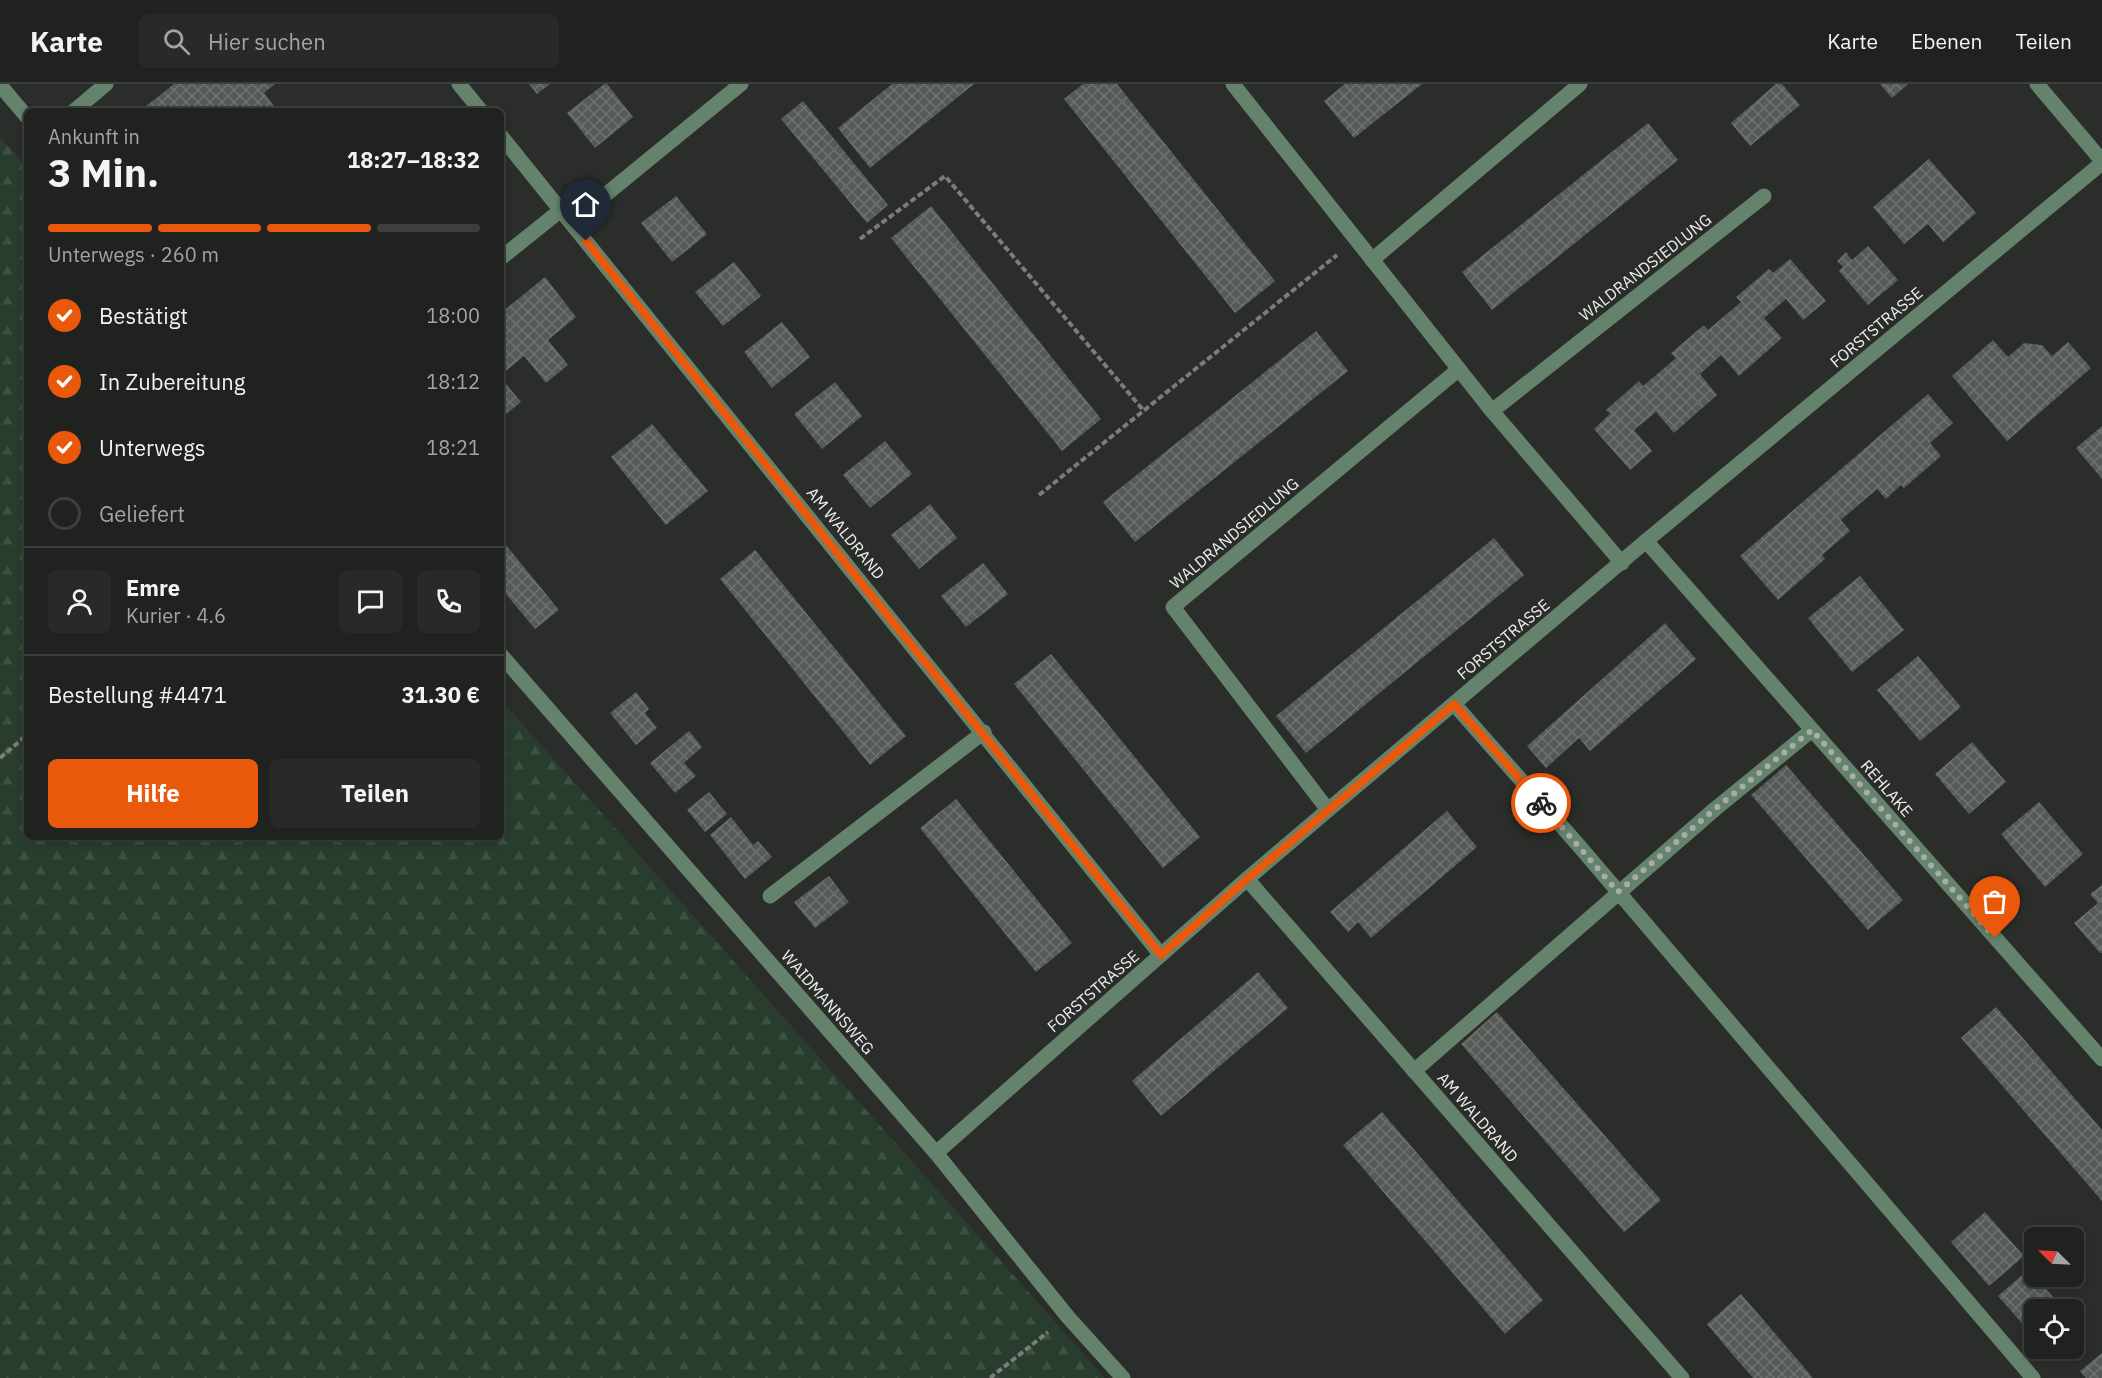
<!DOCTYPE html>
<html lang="de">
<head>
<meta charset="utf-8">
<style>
	body { margin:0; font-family:"IBM Plex Sans",sans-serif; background:#282a29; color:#f1f3f6; height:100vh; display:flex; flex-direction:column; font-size:22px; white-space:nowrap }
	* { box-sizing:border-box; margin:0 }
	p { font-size:20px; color:#a2a4a5 }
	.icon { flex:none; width:33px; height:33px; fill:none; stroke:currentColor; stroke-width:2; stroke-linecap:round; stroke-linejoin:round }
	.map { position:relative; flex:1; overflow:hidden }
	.details { position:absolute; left:24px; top:24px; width:480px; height:732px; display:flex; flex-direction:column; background:#202220; border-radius:9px; box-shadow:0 3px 9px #0003,0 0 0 2px #3d3f3e }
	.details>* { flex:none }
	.needle { width:39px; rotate:294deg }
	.tools { position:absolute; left:2024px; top:1143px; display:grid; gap:12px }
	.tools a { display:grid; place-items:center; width:60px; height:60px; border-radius:9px; background:#202220; box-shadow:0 3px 9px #0003,0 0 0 2px #3d3f3e; font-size:30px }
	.pin { position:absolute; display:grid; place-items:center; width:51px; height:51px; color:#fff; margin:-62px -26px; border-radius:50% 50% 50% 0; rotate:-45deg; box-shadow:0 0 6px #0007 }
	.pin .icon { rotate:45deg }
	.courier { position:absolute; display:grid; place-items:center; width:60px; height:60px; margin:-30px; border:4px solid #ea580c; border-radius:50%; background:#fff; color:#222; box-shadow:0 2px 8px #0007 }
	.headline em { font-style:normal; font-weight:800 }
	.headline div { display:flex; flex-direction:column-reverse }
	.headline { display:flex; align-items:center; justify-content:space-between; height:102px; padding:0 24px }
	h1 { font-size:39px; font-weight:800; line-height:45px }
	.bar { display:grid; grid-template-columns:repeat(4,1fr); gap:9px 6px; align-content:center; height:72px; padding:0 24px }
	.bar i { height:8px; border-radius:4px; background:#3d3f3e }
	.bar .active { background:#ea580c }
	.bar p { grid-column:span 4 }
	.line { display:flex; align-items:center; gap:15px; padding:0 24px; border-top:2px solid #3d3f3e }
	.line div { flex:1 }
	.round { display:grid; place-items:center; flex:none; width:63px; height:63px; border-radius:9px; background:#282a29 }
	ol { padding:0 24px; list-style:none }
	li { display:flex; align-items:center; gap:18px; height:66px }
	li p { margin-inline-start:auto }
	li .icon { padding:6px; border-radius:50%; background:#ea580c; color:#fff; stroke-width:4 }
	li:last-child { color:#a2a4a5 }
	li i { width:33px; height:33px; border:3px solid #3d3f3e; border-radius:50% }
	.cta { display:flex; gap:12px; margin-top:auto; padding:12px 24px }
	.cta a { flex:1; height:69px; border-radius:9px; background:#ea580c; color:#fff; font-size:24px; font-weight:800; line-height:69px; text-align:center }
	.cta a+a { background:#282a29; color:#f1f3f6 }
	header { display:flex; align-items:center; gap:36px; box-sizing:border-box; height:84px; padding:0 30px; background:#202220; border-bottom:2px solid #3d3f3e }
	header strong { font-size:28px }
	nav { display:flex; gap:33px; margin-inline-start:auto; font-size:21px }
	.search { width:420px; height:54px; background:#282a29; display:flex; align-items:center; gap:15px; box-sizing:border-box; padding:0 21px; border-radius:9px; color:#a2a4a5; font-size:22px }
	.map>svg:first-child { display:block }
</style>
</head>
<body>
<header>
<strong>Karte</strong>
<div class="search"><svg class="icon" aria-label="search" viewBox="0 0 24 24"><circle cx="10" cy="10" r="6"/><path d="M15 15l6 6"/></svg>Hier suchen</div>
<nav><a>Karte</a><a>Ebenen</a><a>Teilen</a></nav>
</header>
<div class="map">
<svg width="2102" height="1294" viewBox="0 0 2102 1294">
	<defs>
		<pattern id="forest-firs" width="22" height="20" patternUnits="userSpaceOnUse" patternTransform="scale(1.5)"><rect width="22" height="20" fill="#283d2d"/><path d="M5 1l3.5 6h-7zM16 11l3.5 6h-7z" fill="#3d5042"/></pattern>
		<pattern id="building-cross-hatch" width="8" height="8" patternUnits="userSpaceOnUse" patternTransform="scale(1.5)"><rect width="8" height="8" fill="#575b58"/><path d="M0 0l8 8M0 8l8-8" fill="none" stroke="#6f7370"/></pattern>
	</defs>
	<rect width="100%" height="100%" fill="#2a2d2a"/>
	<polygon fill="url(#forest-firs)" points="0,53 27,83 27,753 501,753 501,616 1105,1294 0,1294"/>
	<g fill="url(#building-cross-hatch)">
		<polygon points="174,0 275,0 264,9 276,25 274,27 140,27"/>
		<polygon points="529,0 550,0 537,10"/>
		<polygon points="604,0 607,0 633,33 595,64 567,29"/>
		<polygon points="892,0 974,0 870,84 838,44"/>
		<polygon points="1083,0 1117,0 1275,197 1235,229 1064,15"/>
		<polygon points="1345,0 1422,0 1354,54 1324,17"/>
		<polygon points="1776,0 1782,0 1800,21 1750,62 1731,39"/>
		<polygon points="1880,0 1908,0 1892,14"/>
		<polygon points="803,17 888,121 867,139 781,35"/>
		<polygon points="1648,39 1678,76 1492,226 1462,188"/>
		<polygon points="1929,75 1976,129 1943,158 1928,140 1904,160 1873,123"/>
		<polygon points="676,112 707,150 672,178 641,139"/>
		<polygon points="931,122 1101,335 1062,367 891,154"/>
		<polygon points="1868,162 1898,196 1868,221 1839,187 1843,183 1837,177 1846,168 1852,176"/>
		<polygon points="1790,175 1826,217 1803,236 1786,215 1764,234 1782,254 1739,292 1721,271 1700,290 1717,311 1674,349 1656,328 1634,346 1652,367 1630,386 1594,345 1610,330 1606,326 1639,297 1643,302 1676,274 1671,269 1704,241 1708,246 1741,218 1736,213 1769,185 1773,189"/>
		<polygon points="734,178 761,212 723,242 695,208"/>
		<polygon points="545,193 576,233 548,256 568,281 546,299 524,272 501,291 501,229"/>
		<polygon points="782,238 810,273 772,304 744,268"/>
		<polygon points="1316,247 1348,287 1135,458 1103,418"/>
		<polygon points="1993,256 2008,273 2024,259 2042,261 2052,272 2068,258 2091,284 2007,357 1952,292"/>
		<polygon points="501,294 521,318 501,334"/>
		<polygon points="835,298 862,332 822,365 794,330"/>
		<polygon points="1928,310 1953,339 1930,359 1941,372 1904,404 1901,401 1886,415 1877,405 1841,436 1850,447 1822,471 1825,475 1778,516 1740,472"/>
		<polygon points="652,340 708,407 666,441 611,373"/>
		<polygon points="2102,342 2102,395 2076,364"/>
		<polygon points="885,357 912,390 870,424 843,391"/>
		<polygon points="930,420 957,454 919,485 891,451"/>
		<polygon points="1494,454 1524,491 1306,669 1276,632"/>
		<polygon points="501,455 559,526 535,545 501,504"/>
		<polygon points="755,466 906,652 870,681 720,495"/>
		<polygon points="983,479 1008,510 966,543 941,512"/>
		<polygon points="1860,492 1904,546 1852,588 1808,534"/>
		<polygon points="1665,539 1696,575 1590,667 1579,654 1546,684 1527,662"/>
		<polygon points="1051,570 1200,753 1163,784 1014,600"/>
		<polygon points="1918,572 1961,623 1920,657 1877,606"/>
		<polygon points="636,608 649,625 645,629 657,644 636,661 610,629"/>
		<polygon points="689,647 702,663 684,679 696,692 675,709 650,679"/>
		<polygon points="1972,658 2006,698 1969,730 1935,690"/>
		<polygon points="1786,681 1903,816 1868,846 1751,711"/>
		<polygon points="709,708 727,730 705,748 687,726"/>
		<polygon points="956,715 1072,859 1036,888 920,744"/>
		<polygon points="2039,718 2083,770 2045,803 2001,750"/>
		<polygon points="1447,727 1477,763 1371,854 1358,838 1348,848 1330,828"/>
		<polygon points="731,733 753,761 758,757 772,773 745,795 710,751"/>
		<polygon points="829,792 849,818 815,844 794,818"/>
		<polygon points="2102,801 2102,869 2100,869 2074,839 2098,819 2090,810"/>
		<polygon points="1258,888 1288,924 1161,1032 1132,997"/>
		<polygon points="1996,923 2102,1046 2102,1117 1961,954"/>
		<polygon points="1497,928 1661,1116 1624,1148 1461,960"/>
		<polygon points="1382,1028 1543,1216 1505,1250 1343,1061"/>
		<polygon points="1985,1128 2024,1172 1989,1202 1951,1158"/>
		<polygon points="2029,1185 2064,1226 2034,1226 2034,1253 1998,1212"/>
		<polygon points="1741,1210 1803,1282 1813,1294 1753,1294 1727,1264 1707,1240"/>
		<polygon points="2102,1269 2102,1294 2086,1294 2080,1287"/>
	</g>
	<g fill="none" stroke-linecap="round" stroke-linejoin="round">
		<g stroke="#7a7d7a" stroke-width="4" stroke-dasharray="6 3" stroke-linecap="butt">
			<polyline points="860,155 945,92 1144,327"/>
			<polyline points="1039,411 1337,171"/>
			<polyline points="0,674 27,651"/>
			<polyline points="990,1294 1048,1248"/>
		</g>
		<g stroke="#65836c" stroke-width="15">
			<polyline points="459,0 481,27"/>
			<polyline points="1233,0 1492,327 1622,479"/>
			<polyline points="2037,0 2102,77"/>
			<polyline points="0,1 27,33"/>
			<polyline points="74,27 106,0"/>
			<polyline points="501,52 1161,871"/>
			<polyline points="571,139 741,0"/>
			<polyline points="501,174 561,126"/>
			<polyline points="1372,176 1580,0"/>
			<polyline points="1492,327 1764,112"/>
			<polyline points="1646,457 2102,975"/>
			<polyline points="501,571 936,1069 1068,1233 1123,1294"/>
			<polyline points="1454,620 1580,763 2033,1294"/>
			<polyline points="1328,726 1173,523 1459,285"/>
			<polyline points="1247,795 1682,1294"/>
			<polyline points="770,812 984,648"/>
			<polyline points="1414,987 1715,725 1812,646"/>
			<polyline points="936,1069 1247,795 1328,726 1646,457 2102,79"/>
		</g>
	</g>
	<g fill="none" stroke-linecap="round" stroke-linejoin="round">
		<polyline stroke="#a9aca9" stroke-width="6" stroke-dasharray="0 10.8" points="1541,719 1618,808 1715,725 1812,646 1995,854"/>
		<polyline stroke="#ea580c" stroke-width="8" points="586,157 1161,871 1247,795 1454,620 1541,719"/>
	</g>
	<g text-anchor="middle" stroke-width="4.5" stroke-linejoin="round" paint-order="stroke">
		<g font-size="16" fill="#eef0ee" stroke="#2a2d2a">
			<text transform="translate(1645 183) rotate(-38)" y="6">WALDRANDSIEDLUNG</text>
			<text transform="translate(1876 243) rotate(-40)" y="6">FORSTSTRASSE</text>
			<text transform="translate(846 449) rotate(51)" y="6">AM WALDRAND</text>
			<text transform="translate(1234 449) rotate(-40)" y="6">WALDRANDSIEDLUNG</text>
			<text transform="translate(1503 555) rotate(-40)" y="6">FORSTSTRASSE</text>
			<text transform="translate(1887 704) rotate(49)" y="6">REHLAKE</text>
			<text transform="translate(1093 907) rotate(-41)" y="6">FORSTSTRASSE</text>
			<text transform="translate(828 918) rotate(49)" y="6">WAIDMANNSWEG</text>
			<text transform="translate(1478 1033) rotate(49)" y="6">AM WALDRAND</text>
		</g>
	</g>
</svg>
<div class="tools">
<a><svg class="needle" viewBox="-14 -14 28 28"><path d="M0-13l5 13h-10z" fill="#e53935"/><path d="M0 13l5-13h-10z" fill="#a2a4a5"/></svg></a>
<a><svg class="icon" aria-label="locate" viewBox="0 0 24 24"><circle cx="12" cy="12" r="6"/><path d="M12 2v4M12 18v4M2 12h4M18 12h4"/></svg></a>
</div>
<div class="pin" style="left:1995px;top:854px;background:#ea580c"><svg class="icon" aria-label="bag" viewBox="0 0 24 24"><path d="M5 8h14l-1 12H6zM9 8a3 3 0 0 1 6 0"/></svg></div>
<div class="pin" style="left:586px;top:157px;background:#1f2937"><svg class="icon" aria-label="home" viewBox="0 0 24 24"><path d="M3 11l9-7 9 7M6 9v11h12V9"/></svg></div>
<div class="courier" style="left:1541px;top:719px"><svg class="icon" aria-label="bike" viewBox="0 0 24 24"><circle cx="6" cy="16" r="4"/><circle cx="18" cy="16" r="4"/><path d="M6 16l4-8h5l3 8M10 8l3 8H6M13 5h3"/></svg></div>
<section class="details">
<div class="headline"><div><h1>3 Min.</h1><p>Ankunft in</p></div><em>18:27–18:32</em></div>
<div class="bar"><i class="active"></i><i class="active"></i><i class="active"></i><i></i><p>Unterwegs · 260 m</p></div>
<ol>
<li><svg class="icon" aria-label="check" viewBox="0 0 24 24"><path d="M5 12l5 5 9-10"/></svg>Bestätigt<p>18:00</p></li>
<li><svg class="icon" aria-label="check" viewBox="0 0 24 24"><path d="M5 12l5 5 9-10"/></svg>In Zubereitung<p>18:12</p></li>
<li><svg class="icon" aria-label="check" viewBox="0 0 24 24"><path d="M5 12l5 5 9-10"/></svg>Unterwegs<p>18:21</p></li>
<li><i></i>Geliefert</li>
</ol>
<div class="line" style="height:108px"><a class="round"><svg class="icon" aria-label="person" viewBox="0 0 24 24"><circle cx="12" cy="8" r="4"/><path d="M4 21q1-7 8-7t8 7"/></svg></a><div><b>Emre</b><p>Kurier · 4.6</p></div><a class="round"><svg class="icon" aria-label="chat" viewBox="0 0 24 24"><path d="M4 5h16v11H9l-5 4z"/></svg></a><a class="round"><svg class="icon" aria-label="phone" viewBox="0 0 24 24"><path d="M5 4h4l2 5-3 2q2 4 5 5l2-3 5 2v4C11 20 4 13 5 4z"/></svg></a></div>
<div class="line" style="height:78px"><div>Bestellung #4471</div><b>31.30 €</b></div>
<div class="cta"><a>Hilfe</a><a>Teilen</a></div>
</section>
</div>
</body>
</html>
